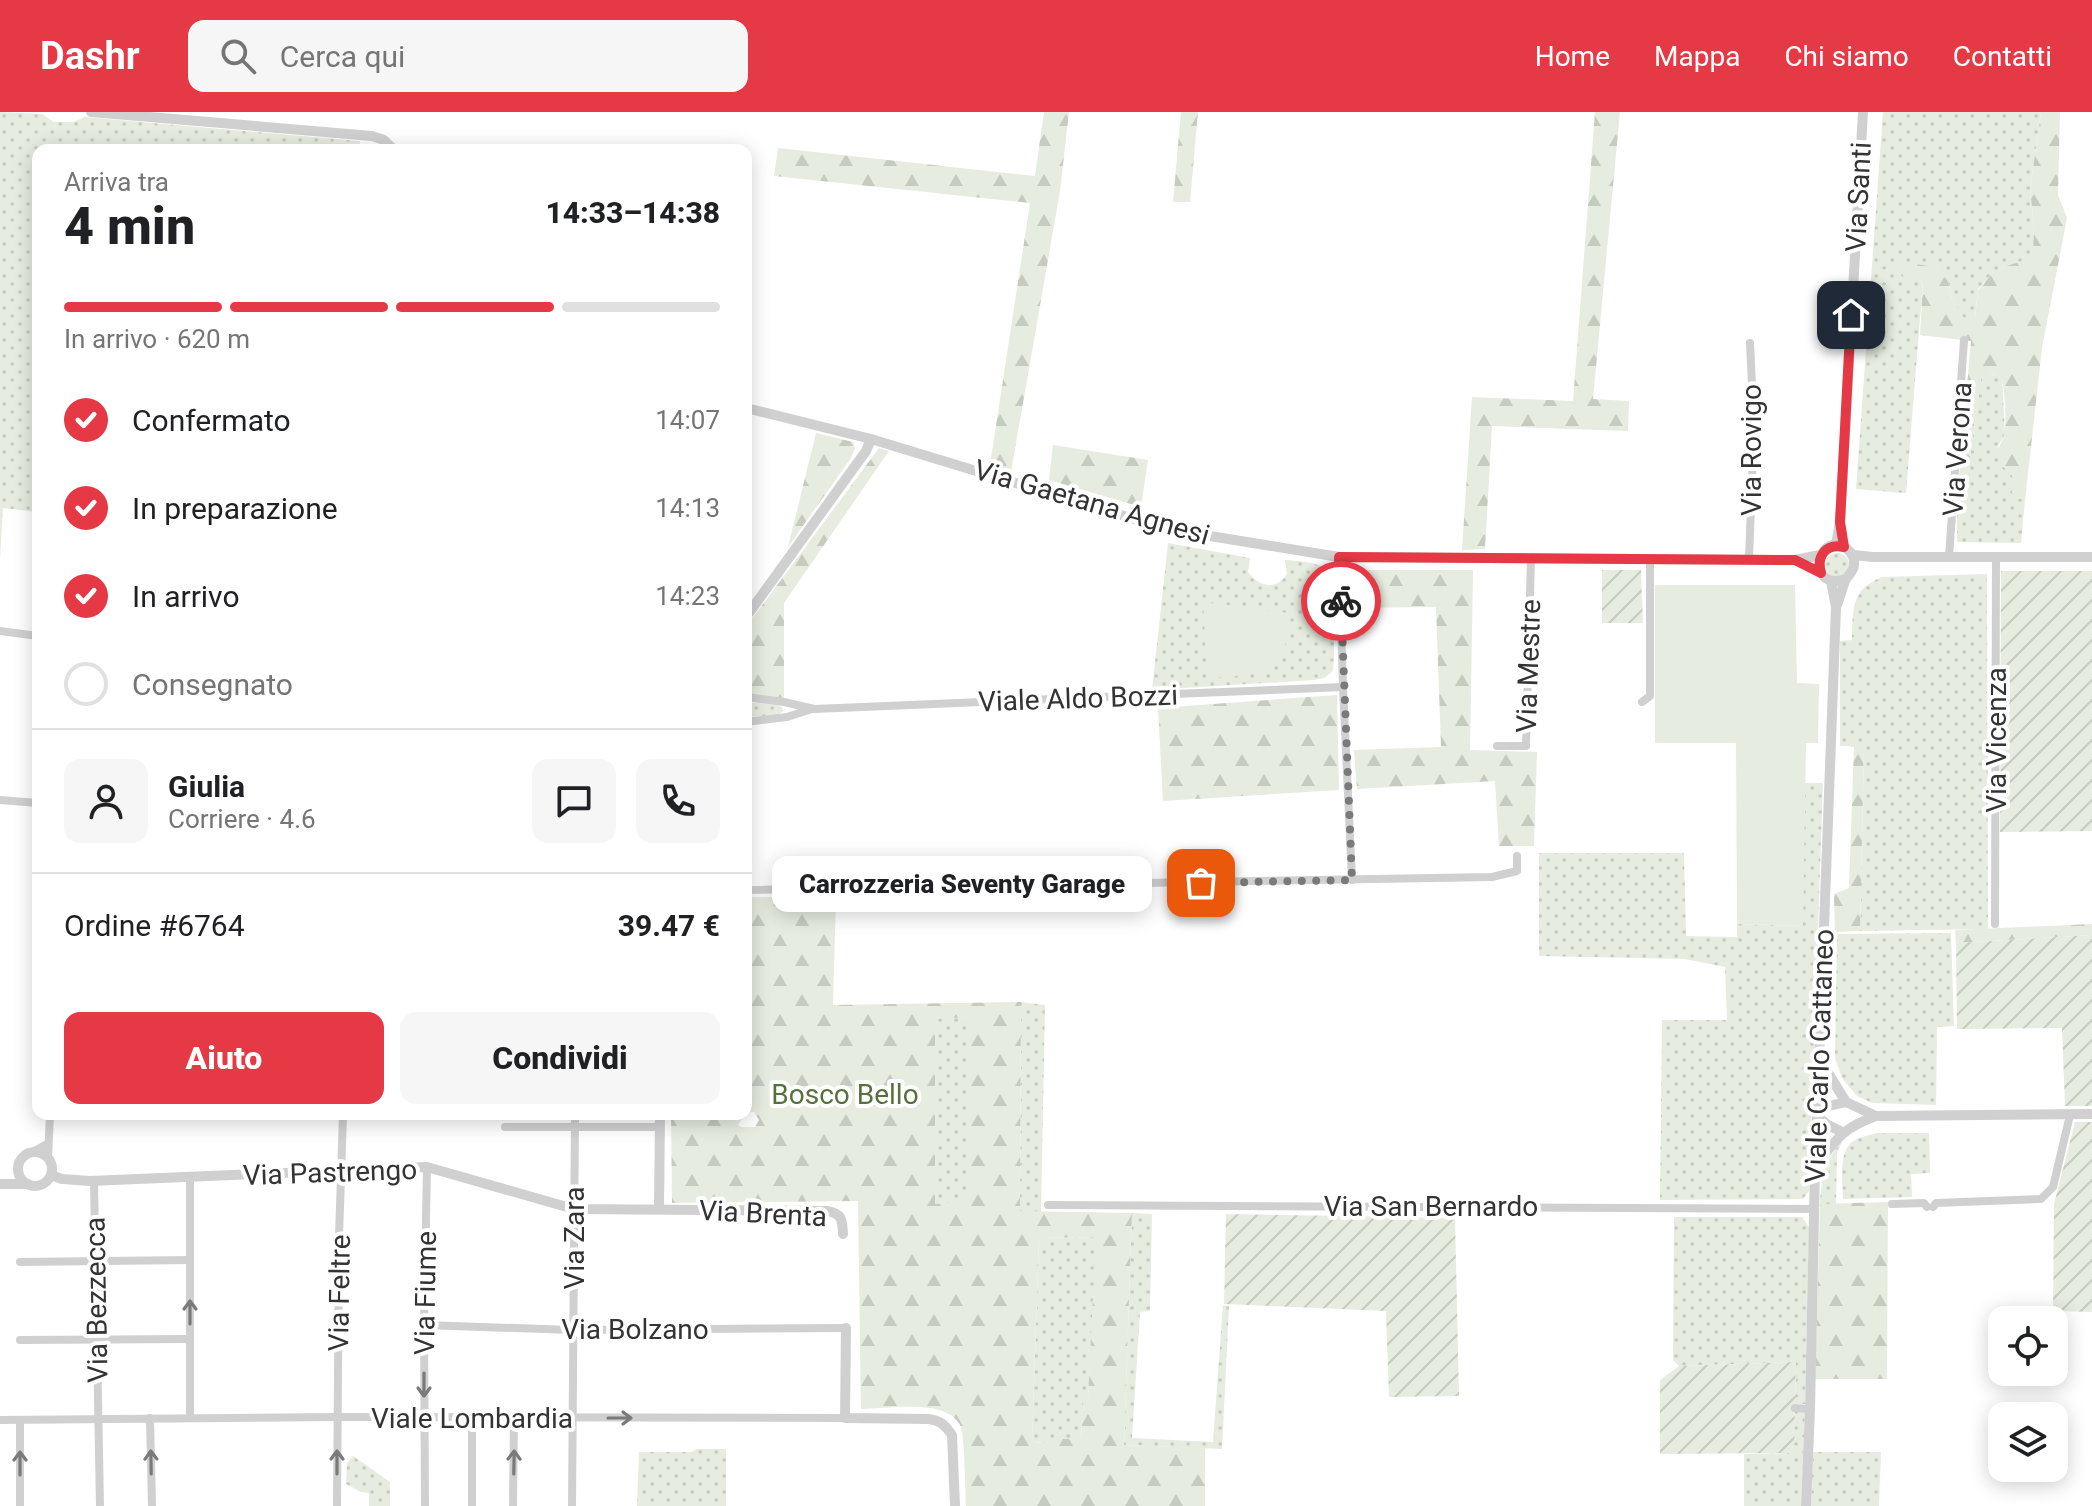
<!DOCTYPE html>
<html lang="it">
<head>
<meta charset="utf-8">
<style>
	body { margin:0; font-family:Roboto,sans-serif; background:#f6f6f6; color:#202124; height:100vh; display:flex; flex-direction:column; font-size:30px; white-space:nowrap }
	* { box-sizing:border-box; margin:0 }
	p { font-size:26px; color:#757577 }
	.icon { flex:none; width:44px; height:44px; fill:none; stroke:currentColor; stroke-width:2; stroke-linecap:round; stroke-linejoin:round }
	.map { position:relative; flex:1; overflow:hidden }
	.details { position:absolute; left:32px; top:32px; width:720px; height:976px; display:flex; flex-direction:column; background:#fff; border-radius:16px; box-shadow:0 4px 20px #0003 }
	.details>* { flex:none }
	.fabs { position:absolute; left:1988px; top:1194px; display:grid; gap:16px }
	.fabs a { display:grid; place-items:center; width:80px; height:80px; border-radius:16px; background:#fff; box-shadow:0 4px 20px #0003; font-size:40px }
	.pin { position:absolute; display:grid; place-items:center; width:68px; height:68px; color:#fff; margin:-34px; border-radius:16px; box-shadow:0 4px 12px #0006 }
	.courier { position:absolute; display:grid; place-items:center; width:80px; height:80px; margin:-40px; border:6px solid #e63946; border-radius:50%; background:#fff; color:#222; box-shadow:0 2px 10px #0007 }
	.bubble { position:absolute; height:56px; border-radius:16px; background:#fff; box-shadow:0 4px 20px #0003; font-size:26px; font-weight:800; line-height:56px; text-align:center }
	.head em { font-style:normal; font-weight:800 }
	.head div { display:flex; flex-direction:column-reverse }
	.head { display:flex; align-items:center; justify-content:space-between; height:136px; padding:0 32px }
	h1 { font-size:52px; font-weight:800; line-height:60px }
	.bar { display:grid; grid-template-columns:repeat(4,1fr); gap:12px 8px; align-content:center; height:96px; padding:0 32px }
	.bar i { height:10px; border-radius:6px; background:#e0e0e0 }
	.bar .current { background:#e63946 }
	.bar p { grid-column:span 4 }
	.line { display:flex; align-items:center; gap:20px; padding:0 32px; border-top:2px solid #e0e0e0 }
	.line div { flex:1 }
	.round { display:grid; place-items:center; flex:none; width:84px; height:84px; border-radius:16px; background:#f6f6f6 }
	ol { padding:0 32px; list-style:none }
	li { display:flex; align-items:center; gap:24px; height:88px }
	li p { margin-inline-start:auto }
	li .icon { padding:8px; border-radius:50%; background:#e63946; color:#fff; stroke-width:4 }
	li:last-child { color:#757577 }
	li i { width:44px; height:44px; border:4px solid #e0e0e0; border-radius:50% }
	.action { display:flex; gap:16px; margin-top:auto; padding:16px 32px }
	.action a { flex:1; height:92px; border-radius:16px; background:#e63946; color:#fff; font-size:32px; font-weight:800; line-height:92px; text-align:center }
	.action a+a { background:#f6f6f6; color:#202124 }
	header { display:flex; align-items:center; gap:48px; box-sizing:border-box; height:112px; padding:0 40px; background:#e63946; color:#fff }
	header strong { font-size:38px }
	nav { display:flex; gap:44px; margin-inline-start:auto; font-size:28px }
	.search { width:560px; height:72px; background:#f6f6f6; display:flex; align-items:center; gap:20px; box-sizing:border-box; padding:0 28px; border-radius:16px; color:#757577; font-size:30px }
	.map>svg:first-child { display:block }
</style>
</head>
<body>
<header>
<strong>Dashr</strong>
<div class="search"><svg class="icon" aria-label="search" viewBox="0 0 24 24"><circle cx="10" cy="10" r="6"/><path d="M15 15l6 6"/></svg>Cerca qui</div>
<nav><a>Home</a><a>Mappa</a><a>Chi siamo</a><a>Contatti</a></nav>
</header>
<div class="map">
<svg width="2092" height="1394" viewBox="0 0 2092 1394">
	<defs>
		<pattern id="grass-dots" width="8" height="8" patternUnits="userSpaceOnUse" patternTransform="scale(2)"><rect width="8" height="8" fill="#e6ecdf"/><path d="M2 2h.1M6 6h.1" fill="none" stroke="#c6cbc0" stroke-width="1.8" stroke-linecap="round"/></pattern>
		<pattern id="forest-firs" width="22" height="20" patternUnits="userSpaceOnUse" patternTransform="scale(2)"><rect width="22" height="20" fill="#e6ecdf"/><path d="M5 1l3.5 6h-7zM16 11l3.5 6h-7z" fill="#c6cbc0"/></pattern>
		<pattern id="garden-furrows" width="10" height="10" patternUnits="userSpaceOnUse" patternTransform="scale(2)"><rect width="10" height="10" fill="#e6ecdf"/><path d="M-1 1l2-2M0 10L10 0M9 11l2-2" fill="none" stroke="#c6cbc0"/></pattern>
	</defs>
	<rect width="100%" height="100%" fill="#fff"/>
	<g fill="url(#grass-dots)">
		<polygon points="0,0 42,2 54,10 73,10 85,5 360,29 359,38 38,38 38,400 3,396 0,447"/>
		<polygon points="1883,0 2041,0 2030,77 2034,114 2033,139 2027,148 2003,155 1991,163 1978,177 1975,206 1964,207 1952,187 1948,169 1935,155 1921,153 1891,156 1884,159 1923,169 1906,381 1856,377"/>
		<polygon points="1988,262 1997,263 2002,266 2005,322 1998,334 2014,366 2012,375 2018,386 2025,388 2021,431 1957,430 1957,387 1964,379 1967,367 1981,265"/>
		<path d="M1168 431 1250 446 1248 460C1259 475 1276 479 1287 462L1285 448C1296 449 1312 449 1322 455 1335 463 1335 541 1333 559L1324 566 1314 568 1152 578Z"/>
		<circle cx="1837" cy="453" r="12"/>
		<path d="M1987 462 1988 817 1860 819 1864 635 1840 634V529L1852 528C1853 498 1850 478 1882 465Z"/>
		<polygon points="746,590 777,593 782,595 783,599 778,603 746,605"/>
		<polygon points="1805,671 1823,671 1809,1079 1803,1087 1660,1088 1662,908 1727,908 1725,855 1685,847 1539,844 1539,741 1684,741 1686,824 1737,825 1737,812 1802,814"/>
		<polygon points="1951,821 1954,914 1937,915 1936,993 1872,991 1857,984 1842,966 1835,946 1837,822"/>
		<polygon points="1021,890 1045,893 1041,1100 1020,1100"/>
		<polygon points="971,905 970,1089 934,1092 935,906"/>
		<path d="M1877 1021H1929L1930 1061 1911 1062 1912 1085 1843 1087C1843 1071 1838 1041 1852 1030 1859 1025 1869 1023 1877 1021Z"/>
		<path d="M1843 1027 1837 1042 1836 1092H1820C1822 1061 1824 1052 1843 1027Z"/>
		<polygon points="1132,1101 1152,1102 1150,1199 1140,1200 1132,1326 1213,1330 1223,1193 1229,1194 1222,1337 1124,1333"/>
		<polygon points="1674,1105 1802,1105 1809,1115 1805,1292 1795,1292 1796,1250 1679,1254 1673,1248"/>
		<polygon points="1097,1125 1088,1287 1084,1287 1081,1327 1051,1327 1050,1331 1032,1330 1039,1126"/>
		<polygon points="1795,1300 1805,1300 1801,1394 1744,1394 1744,1342 1793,1341"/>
		<polygon points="697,1337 726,1337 726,1394 637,1394 639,1340 691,1340"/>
		<polygon points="1813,1340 1881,1340 1879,1394 1811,1394"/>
		<polygon points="353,1344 390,1370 390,1394 369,1394 369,1381 361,1380 346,1372 347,1351"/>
	</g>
	<g fill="url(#forest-firs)" fill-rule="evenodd">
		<polygon points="1044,0 1069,0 1060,79 1011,360 990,353 1030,91 774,64 778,36 1035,64"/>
		<polygon points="1181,0 1198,0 1190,90 1173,90"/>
		<polygon points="1595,0 1620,0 1593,287 1629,289 1628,319 1492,314 1485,437 1462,438 1472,285 1573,289"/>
		<path d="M2041 0H2060L2058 83 2067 106 2042 236 2025 388 2018 386 2012 381C2011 366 2017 362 2001 354 1994 331 2003 335 2005 317 2006 301 2005 282 2002 266 1994 261 1989 261 1981 266L1967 367 1964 379 1957 387 1971 229 1920 223 1923 169 1882 160 1891 156 1897 149 1935 155 1948 169 1952 187 1964 206H1975L1978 178 1991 163 2003 155 2026 148 2033 139 2034 114 2030 77Z"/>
		<polygon points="816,321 853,330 855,336 851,346 788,435"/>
		<polygon points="1053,333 1148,348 1141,395 1049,368"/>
		<polygon points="879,336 889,339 784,491 784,587 746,582 746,515"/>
		<polygon points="1346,458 1473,458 1470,638 1537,640 1534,734 1499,734 1495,669 1357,677 1354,638 1441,635 1436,495 1347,496"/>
		<polygon points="1337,583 1339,678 1163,689 1158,596"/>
		<polygon points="1854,634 1864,634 1860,819 1835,820 1834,782 1849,776"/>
		<path d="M746 785H836L833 893 1021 890 1020 1099 1132 1101 1124 1333 1205 1336V1394H966C965 1379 965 1323 960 1313 946 1286 887 1297 861 1297L858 1089 672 1091 671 1002H745L738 1013 742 1015H755L759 1008 754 1000 746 1001ZM970 905V1088L935 1092V907ZM1096 1125 1088 1286 1084 1287 1081 1327H1050V1331L1032 1330 1039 1126Z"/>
		<polygon points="2092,812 2092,823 1956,831 1955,818"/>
		<polygon points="1888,1090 1887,1267 1815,1267 1820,1092"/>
	</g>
	<g fill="url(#garden-furrows)">
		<polygon points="1602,458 1641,458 1643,511 1602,511"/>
		<polygon points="2001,459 2092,459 2092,719 2000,720"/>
		<polygon points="2092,823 2092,994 2065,994 2062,916 1957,917 1956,831"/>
		<polygon points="2075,1010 2092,1010 2092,1200 2053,1199 2054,1092"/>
		<polygon points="1226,1102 1455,1106 1459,1284 1389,1285 1386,1199 1224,1192"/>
		<polygon points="1796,1250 1794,1341 1660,1342 1660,1268 1679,1254"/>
	</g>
	<g fill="#e6ecdf">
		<polygon points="1655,473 1795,473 1797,571 1819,572 1818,631 1806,631 1803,814 1737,812 1736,631 1655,631"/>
		<path d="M1203 490 1289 501C1288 513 1289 529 1282 539 1266 565 1233 566 1207 565Z"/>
	</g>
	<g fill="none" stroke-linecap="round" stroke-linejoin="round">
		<g stroke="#d0d0d0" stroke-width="8">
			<polyline points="1339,445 1343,575 1352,768"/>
			<polyline points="1949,445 1964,228"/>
			<polyline points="1749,446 1754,315 1750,231"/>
			<polyline points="0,519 38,524"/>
			<polyline points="746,585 784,590 814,597 1343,575"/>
			<polyline points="1642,590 1650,584 1650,446"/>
			<polyline points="746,610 787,605 812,597"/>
			<polyline points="1497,634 1526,634 1531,445"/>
			<polyline points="0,688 38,691"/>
			<polyline points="746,778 1492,765 1517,759 1517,744"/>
			<polyline points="1995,812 1996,444"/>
			<polyline points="505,1015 660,1015"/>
			<polyline points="31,1041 47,1032"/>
			<polyline points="48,1046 50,1002"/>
			<polyline points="94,1069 100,1394"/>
			<polyline points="1892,1092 1924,1091 1927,1095"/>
			<polyline points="1048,1093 1814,1097"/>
			<polyline points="1933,1095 1936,1091 2041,1087 2053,1075 2070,1003"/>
			<polyline points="20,1150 190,1148"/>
			<polyline points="424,1213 573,1218 846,1216"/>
			<polyline points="20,1228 190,1227"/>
			<polyline points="1795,1296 1810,1297"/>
			<polyline points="150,1306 152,1394"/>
			<polyline points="190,1306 190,1065"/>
			<polyline points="0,1308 337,1305 845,1306"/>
			<polyline points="20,1394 20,1308"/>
			<polyline points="337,1394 339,1125 343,1002"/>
			<polyline points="425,1394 424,1213 427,1055"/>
			<polyline points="472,1394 472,1306"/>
			<polyline points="513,1394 514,1305"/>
			<polyline points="572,1394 575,1002"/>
		</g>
		<g stroke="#d0d0d0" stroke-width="10">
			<polyline points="91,0 372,24 384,28 394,38"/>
			<polyline points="746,296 871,327 1167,417 1339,445 1795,448 1820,443"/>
			<polyline points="1836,433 1840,410 1863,0"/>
			<polyline points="1853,443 1873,445 2092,445"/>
			<path d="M1837 493C1840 485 1842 477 1845 469 1848 463 1854 459 1854 453 1855 446 1851 440 1846 436 1816 418 1806 481 1846 467"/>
			<polyline points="746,505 866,339 871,327"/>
			<polyline points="1820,948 1846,990 1876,1004"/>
			<polyline points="1817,1004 1829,994 1846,990"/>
			<polyline points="1817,1004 1828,1013 1842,1020"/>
			<circle cx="35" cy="1057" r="17"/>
			<path d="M1815 1055C1836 1028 1842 1016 1876 1004L2092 1002"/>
			<path d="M51 1063 62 1067 90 1069 427 1055 574 1097 827 1099C843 1102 842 1108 843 1122"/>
			<polyline points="0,1072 28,1072"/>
			<polyline points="659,1097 660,1002"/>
			<path d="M846 1216 845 1306 928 1307C940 1308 945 1313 952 1323L955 1394"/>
			<polyline points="1806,1394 1810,1297 1815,1055 1836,495 1831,469"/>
		</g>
	</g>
	<defs><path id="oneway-shaft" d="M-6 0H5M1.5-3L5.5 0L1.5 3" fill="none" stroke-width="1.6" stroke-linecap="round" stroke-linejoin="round" transform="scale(2)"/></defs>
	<g stroke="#7a7a7a">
		<use href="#oneway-shaft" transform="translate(190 1200) rotate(-90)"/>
		<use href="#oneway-shaft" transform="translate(424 1273) rotate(90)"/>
		<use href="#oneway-shaft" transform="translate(620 1306)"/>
		<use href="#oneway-shaft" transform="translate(151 1350) rotate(-91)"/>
		<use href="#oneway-shaft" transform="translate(337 1350) rotate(-90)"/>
		<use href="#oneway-shaft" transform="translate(514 1350) rotate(-89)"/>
		<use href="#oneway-shaft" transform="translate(20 1351) rotate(-90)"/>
	</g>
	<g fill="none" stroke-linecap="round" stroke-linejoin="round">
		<polyline stroke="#7a7a7a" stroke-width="8" stroke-dasharray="0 14.4" points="1201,771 1352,768 1341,489"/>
		<path stroke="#e63946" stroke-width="10" d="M1341 489 1339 445 1795 448 1821 461C1816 444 1826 431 1844 435L1840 410 1851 203"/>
	</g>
	<g text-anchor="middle" stroke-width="8" stroke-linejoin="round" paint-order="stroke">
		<g font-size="28" fill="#333" stroke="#fff">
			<text transform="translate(1858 85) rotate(-87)" y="10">Via Santi</text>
			<text transform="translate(1957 337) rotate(-86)" y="10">Via Verona</text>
			<text transform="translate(1751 338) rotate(-90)" y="10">Via Rovigo</text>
			<text transform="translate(1092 390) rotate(16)" y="10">Via Gaetana Agnesi</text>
			<text transform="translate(1528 554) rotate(-88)" y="10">Via Mestre</text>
			<text transform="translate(1078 586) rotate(-2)" y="10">Viale Aldo Bozzi</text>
			<text transform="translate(1996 628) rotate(-90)" y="10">Via Vicenza</text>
			<text transform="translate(1819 944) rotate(-88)" y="10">Viale Carlo Cattaneo</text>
			<text transform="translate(330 1060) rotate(-2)" y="10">Via Pastrengo</text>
			<text x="1431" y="1104">Via San Bernardo</text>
			<text transform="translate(763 1101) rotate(3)" y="10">Via Brenta</text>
			<text transform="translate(574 1126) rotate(-90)" y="10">Via Zara</text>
			<text transform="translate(339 1181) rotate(-89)" y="10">Via Feltre</text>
			<text transform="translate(425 1181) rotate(-89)" y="10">Via Fiume</text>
			<text transform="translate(96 1188) rotate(-91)" y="10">Via Bezzecca</text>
			<text x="635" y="1227">Via Bolzano</text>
			<text x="472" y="1316">Viale Lombardia</text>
		</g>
		<g font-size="28" fill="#56703f" stroke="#fff">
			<text x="845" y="992">Bosco Bello</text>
		</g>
	</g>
</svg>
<div class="fabs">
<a><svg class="icon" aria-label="locate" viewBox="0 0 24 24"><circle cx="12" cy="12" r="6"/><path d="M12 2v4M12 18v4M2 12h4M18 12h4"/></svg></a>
<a><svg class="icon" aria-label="layers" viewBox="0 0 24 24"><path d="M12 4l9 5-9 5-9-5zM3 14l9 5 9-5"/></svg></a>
</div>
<div class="pin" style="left:1201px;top:771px;background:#ea580c"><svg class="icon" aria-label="bag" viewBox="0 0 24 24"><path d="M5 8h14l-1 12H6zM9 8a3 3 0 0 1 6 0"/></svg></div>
<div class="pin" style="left:1851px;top:203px;background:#1f2937"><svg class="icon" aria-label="home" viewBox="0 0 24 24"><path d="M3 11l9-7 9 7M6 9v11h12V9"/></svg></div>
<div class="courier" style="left:1341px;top:489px"><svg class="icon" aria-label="bike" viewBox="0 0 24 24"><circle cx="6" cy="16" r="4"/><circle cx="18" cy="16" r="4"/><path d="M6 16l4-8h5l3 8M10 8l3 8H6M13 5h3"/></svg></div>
<div class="bubble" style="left:772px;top:744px;width:380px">Carrozzeria Seventy Garage</div>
<section class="details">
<div class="head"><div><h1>4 min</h1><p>Arriva tra</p></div><em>14:33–14:38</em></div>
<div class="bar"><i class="current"></i><i class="current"></i><i class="current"></i><i></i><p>In arrivo · 620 m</p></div>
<ol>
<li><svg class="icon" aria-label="check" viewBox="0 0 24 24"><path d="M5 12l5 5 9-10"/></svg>Confermato<p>14:07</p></li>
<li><svg class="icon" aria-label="check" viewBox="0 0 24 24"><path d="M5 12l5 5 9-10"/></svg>In preparazione<p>14:13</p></li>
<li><svg class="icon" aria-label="check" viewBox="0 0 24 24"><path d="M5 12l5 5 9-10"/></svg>In arrivo<p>14:23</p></li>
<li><i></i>Consegnato</li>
</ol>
<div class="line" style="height:144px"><a class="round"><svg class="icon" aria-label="person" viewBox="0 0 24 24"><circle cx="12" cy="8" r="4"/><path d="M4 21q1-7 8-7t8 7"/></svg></a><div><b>Giulia</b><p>Corriere · 4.6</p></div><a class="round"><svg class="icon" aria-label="chat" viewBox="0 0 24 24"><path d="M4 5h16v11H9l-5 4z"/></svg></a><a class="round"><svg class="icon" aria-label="phone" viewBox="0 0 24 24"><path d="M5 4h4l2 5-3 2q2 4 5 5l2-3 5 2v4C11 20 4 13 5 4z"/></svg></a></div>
<div class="line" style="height:104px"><div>Ordine #6764</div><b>39.47 €</b></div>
<div class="action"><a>Aiuto</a><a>Condividi</a></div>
</section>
</div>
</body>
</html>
